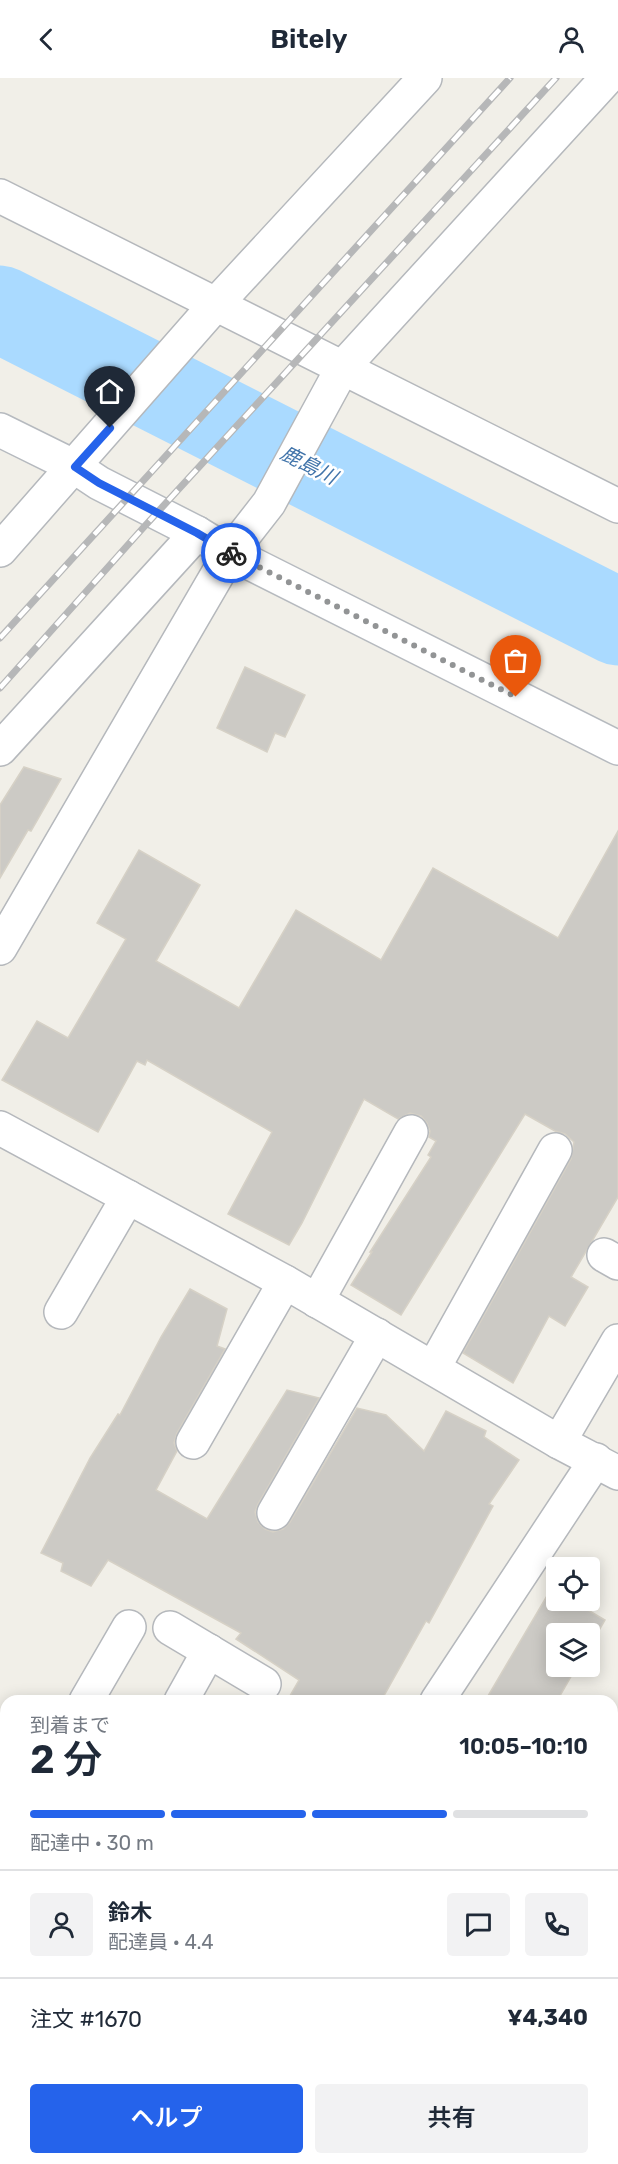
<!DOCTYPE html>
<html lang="ja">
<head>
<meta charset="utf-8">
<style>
	body { margin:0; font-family:Rubik,"Noto Sans JP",sans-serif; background:#f2f2f3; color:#1f2937; height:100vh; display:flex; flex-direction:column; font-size:22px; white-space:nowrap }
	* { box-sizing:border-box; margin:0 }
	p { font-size:20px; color:#747a83 }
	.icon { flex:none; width:33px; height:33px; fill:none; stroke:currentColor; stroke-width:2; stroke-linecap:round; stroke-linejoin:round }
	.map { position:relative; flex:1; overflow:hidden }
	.sheet { position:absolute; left:0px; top:1617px; width:618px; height:470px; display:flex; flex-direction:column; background:#fff; border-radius:18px 18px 0 0; box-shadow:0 3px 15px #0003 }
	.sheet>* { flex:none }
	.buttons { position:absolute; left:546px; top:1479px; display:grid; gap:12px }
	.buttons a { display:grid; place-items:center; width:54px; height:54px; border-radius:6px; background:#fff; box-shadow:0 3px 15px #0003; font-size:30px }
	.pin { position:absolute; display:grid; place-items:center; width:51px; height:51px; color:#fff; margin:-62px -26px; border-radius:50% 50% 50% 0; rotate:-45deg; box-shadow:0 0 6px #0007 }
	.pin .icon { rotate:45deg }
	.courier { position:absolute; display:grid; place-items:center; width:60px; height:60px; margin:-30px; border:4px solid #2563eb; border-radius:50%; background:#fff; color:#222; box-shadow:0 2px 8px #0007 }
	.summary em { font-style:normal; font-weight:600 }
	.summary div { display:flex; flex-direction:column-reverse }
	.summary { display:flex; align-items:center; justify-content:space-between; height:102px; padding:0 30px }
	h1 { font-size:39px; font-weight:600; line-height:45px }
	.bar { display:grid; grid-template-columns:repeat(4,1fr); gap:9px 6px; align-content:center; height:72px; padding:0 30px }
	.bar i { height:8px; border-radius:4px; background:#e0e1e3 }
	.bar .on { background:#2563eb }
	.bar p { grid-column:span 4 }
	.line { display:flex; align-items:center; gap:15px; padding:0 30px; border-top:2px solid #e0e1e3 }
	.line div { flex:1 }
	.round { display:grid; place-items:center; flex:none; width:63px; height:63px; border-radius:6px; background:#f2f2f3 }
	.button { display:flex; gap:12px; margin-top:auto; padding:12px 30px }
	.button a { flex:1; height:69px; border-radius:6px; background:#2563eb; color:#fff; font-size:24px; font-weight:600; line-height:69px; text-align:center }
	.button a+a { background:#f2f2f3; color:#1f2937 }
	header { display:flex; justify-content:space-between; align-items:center; height:78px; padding:0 30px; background:#fff; font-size:27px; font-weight:600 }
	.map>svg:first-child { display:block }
</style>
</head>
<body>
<header><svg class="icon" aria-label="back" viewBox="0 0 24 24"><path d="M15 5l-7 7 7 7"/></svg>Bitely<svg class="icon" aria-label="person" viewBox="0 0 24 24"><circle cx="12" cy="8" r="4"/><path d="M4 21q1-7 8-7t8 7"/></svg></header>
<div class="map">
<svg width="618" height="2086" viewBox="0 0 618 2086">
	<rect width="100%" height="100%" fill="#f1efe8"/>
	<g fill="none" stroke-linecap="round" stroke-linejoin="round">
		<polyline stroke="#aadaff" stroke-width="87" points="0,231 618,544"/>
	</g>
	<g fill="#cccac5" stroke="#d6d1c6" stroke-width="1.5">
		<polygon points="245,589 305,617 285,659 275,655 267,674 217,650"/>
		<polygon points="24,689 61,701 31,753 28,752 0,800 0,727"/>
		<polygon points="618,753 618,1119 571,1199 588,1209 565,1248 549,1238 513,1305 463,1275 571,1081 574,1064 565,1056 555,1053 525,1036 401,1237 351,1207 372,1174 370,1174 431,1079 428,1077 436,1063 429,1059 430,1053 427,1045 421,1038 410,1035 398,1041 364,1021 302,1145 289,1167 228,1136 272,1054 147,982 145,987 137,983 98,1054 2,1002 37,943 68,960 126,861 97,845 139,772 200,807 156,883 239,930 296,832 381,882 433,790 558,860"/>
		<polygon points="190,1211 227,1231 217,1268 225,1271 177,1355 174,1365 177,1373 156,1412 207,1441 287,1312 319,1320 258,1426 255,1434 258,1444 265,1451 273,1454 283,1451 290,1444 357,1330 386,1337 424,1373 446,1333 486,1353 484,1359 519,1382 489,1426 493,1428 429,1545 426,1543 381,1623 287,1623 299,1602 236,1561 241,1555 108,1482 91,1508 61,1493 63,1485 41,1475 90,1380 118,1336 120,1337 161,1259"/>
		<polygon points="551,1511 556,1514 556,1522 571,1522 605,1542 590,1568 590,1556 556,1556 556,1588 577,1588 557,1623 485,1623"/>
	</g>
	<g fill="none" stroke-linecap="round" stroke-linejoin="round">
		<defs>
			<g id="street">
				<polyline points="0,118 618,428"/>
				<polyline points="0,472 216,226 425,0"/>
				<polyline points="0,671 197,455"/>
				<polyline points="0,870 230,475 269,425 343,289 607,0"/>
				<polyline points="0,1050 285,1204 559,1364 618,1395"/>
				<polyline points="604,1177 618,1185"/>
				<polyline points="317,1223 411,1054"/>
				<polyline points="61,1234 128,1119"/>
				<polyline points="434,1289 555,1072"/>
				<polyline points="193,1364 285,1204"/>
				<polyline points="559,1364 618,1263"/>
				<polyline points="274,1435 377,1257"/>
				<polyline points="170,1550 264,1606"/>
				<polyline points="86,1623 129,1549"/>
				<polyline points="181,1623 209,1573"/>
				<polyline points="437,1623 596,1382"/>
				<polyline points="0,1742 6,1745"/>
				<polyline points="0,1980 6,1970"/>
				<polyline points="593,2080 603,2086"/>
			</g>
			<polyline id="secondary" points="0,352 75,389 99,405 197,455 230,475 618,670"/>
		</defs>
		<use href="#street" stroke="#b5b8bc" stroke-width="36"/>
		<use href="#secondary" stroke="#b6babf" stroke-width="36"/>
		<use href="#street" stroke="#fff" stroke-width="33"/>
		<use href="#secondary" stroke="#fff" stroke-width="33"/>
		<defs>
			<g id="rail">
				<polyline points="0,560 510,0"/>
				<polyline points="0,610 143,450 556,0"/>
			</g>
		</defs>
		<use href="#rail" stroke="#b6b7b8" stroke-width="7"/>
		<use href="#rail" stroke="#fff" stroke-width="4.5" stroke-dasharray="14" stroke-linecap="butt"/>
	</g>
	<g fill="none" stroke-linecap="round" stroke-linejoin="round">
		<polyline stroke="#929495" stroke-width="6" stroke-dasharray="0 10.8" points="231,475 516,619"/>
		<polyline stroke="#2563eb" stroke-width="8" points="110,350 75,389 99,405 197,455 231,475"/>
	</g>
	<g text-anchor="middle" stroke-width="5" stroke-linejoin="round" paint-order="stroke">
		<g font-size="20" font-style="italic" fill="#4174aa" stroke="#fff">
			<text transform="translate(309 387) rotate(27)" y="7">鹿島川</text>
		</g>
	</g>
</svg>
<div class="buttons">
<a><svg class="icon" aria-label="locate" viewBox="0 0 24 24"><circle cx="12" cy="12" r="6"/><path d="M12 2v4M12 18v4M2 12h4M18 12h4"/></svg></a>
<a><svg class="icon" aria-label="layers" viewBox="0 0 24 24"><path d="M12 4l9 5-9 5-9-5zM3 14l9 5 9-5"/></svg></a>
</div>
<div class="pin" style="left:516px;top:619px;background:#ea580c"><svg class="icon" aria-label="bag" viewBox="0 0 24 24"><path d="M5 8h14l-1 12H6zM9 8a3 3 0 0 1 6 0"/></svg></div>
<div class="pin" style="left:110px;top:350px;background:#1f2937"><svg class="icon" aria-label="home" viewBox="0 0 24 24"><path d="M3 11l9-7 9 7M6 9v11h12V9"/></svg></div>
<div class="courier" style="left:231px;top:475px"><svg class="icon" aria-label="bike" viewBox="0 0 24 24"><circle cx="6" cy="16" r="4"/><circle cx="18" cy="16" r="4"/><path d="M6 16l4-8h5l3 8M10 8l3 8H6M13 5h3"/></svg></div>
<section class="sheet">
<div class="summary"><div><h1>2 分</h1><p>到着まで</p></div><em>10:05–10:10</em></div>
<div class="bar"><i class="on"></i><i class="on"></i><i class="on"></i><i></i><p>配達中 · 30 m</p></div>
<div class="line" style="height:108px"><a class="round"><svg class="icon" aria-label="person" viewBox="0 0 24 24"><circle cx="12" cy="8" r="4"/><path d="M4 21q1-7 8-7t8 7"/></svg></a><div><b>鈴木</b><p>配達員 · 4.4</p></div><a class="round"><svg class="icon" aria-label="chat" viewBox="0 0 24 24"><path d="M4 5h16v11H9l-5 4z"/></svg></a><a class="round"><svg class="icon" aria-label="phone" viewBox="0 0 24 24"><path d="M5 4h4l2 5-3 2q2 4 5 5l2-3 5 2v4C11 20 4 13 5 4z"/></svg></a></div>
<div class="line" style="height:78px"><div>注文 #1670</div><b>¥4,340</b></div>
<div class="button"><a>ヘルプ</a><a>共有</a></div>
</section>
</div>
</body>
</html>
